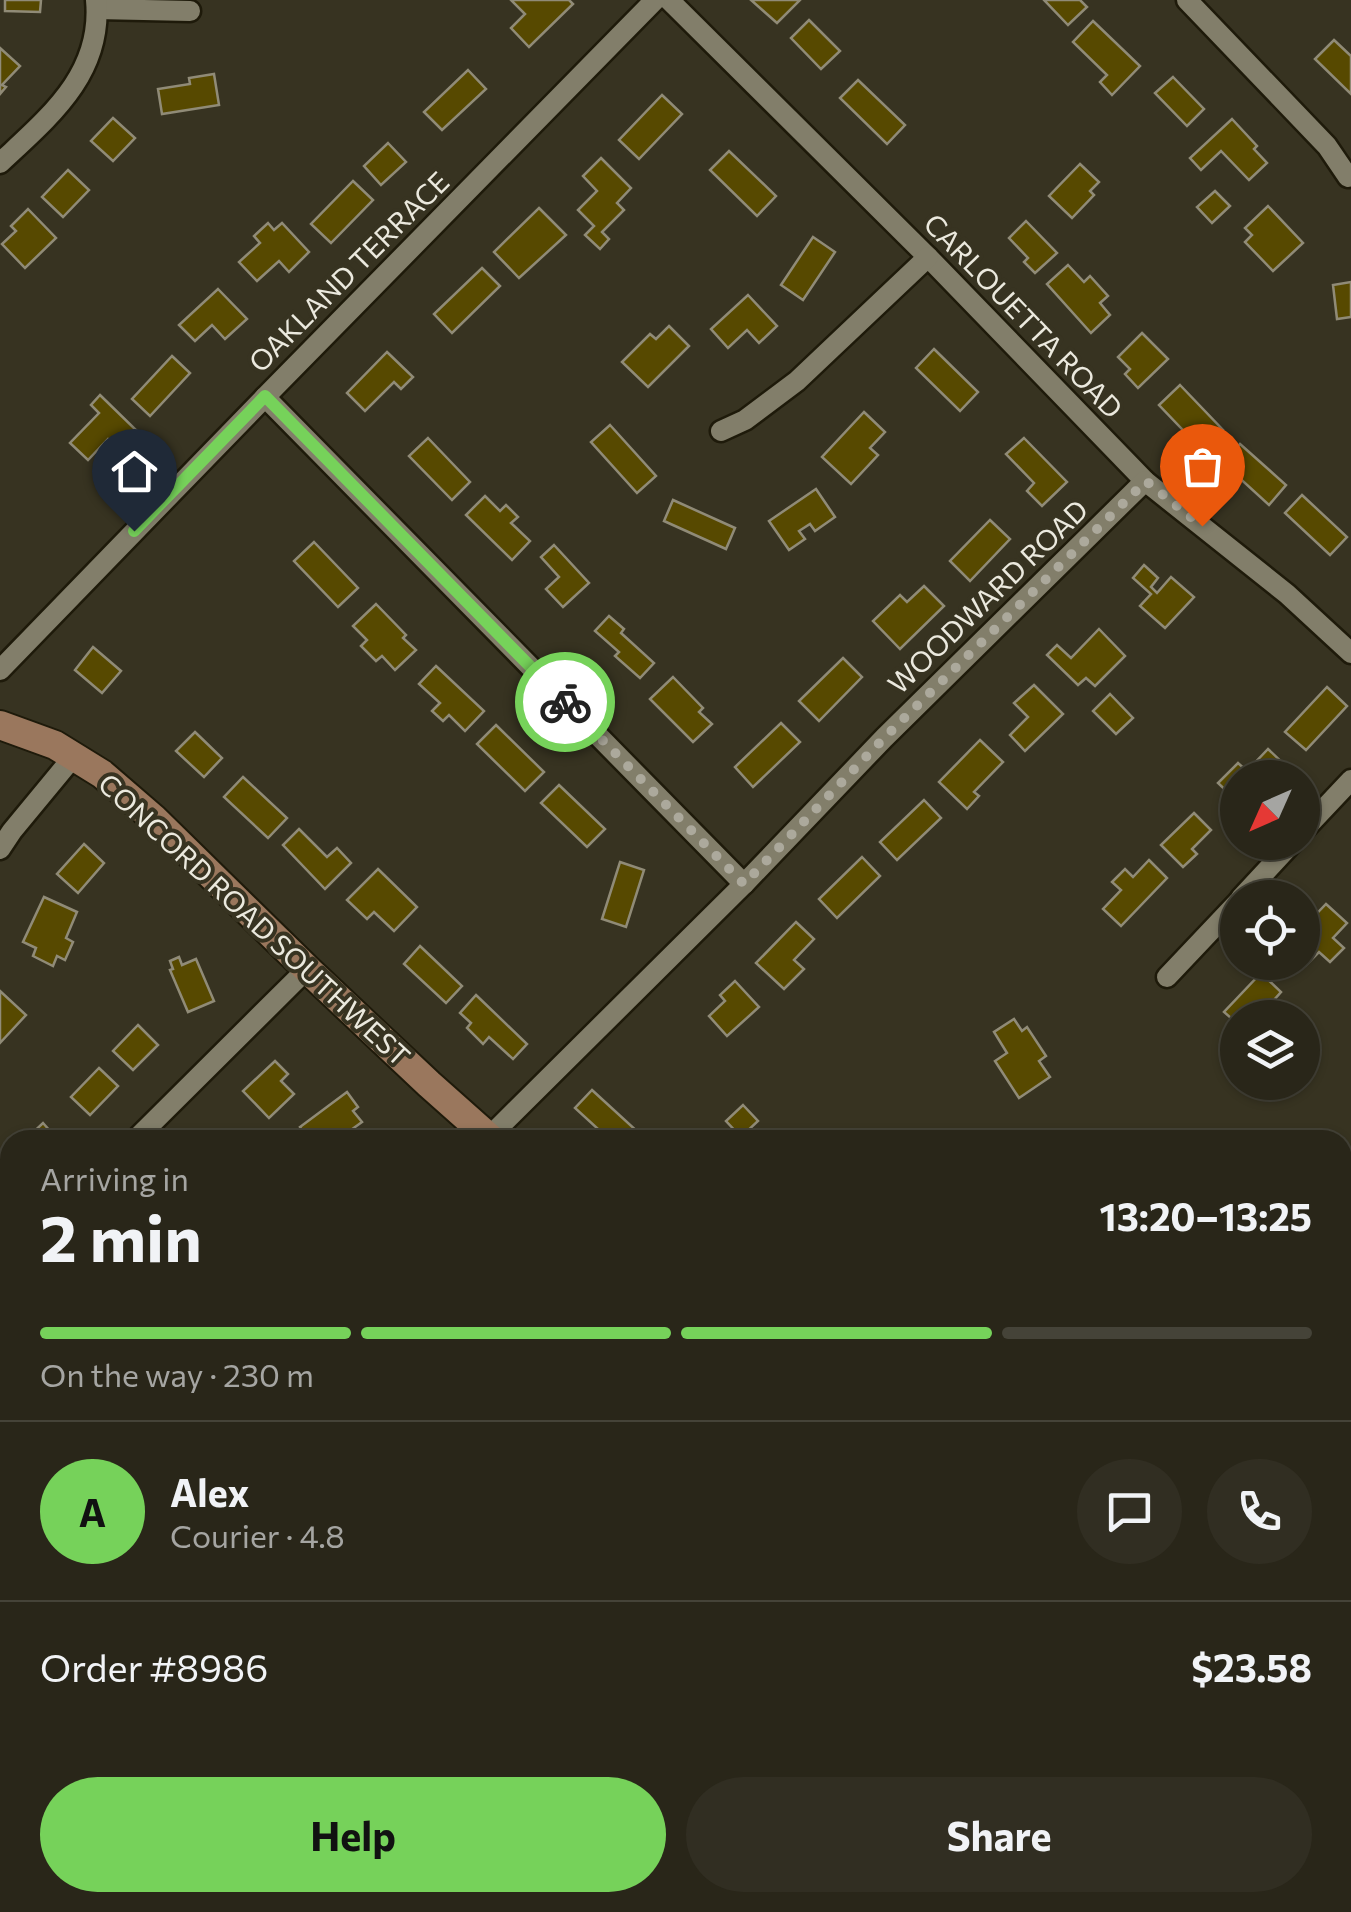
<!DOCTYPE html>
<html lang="en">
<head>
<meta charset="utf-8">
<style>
	body { margin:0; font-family:Commissioner,sans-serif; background:#312e22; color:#f1f3f6; height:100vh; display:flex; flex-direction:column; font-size:38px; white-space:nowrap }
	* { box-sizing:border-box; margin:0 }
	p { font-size:32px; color:#a5a5a2 }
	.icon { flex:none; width:55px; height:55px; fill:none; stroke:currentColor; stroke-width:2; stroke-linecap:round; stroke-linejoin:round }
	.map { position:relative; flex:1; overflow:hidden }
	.side { position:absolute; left:0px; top:1130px; width:1352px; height:782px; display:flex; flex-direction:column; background:#292619; border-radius:30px 30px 0 0; box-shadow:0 2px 8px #0004,0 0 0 2px #454338 }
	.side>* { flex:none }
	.needle { width:65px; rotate:225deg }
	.tools { position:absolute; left:1220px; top:760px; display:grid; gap:20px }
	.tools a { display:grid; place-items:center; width:100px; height:100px; border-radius:50%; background:#292619; box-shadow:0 2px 8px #0004,0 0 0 2px #454338; font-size:50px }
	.pin { position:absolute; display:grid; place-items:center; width:85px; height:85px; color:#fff; margin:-102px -42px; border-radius:50% 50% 50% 0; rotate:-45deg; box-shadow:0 0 10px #0007 }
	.pin .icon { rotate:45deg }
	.courier { position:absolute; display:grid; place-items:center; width:100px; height:100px; margin:-50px; border:8px solid #76d25a; border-radius:50%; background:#fff; color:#222; box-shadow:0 2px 12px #0007 }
	.summary em { font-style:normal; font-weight:700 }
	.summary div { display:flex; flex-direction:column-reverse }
	.summary { display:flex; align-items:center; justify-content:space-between; height:170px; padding:0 40px }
	h1 { font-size:65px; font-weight:700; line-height:75px }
	.bar { display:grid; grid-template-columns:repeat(4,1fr); gap:15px 10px; align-content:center; height:120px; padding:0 40px }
	.bar i { height:12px; border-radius:8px; background:#454338 }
	.bar .current { background:#76d25a }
	.bar p { grid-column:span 4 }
	.line { display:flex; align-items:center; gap:25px; padding:0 40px; border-top:2px solid #454338 }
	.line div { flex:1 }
	.round { display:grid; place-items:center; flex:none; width:105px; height:105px; border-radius:52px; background:#312e22 }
	.primary-button { display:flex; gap:20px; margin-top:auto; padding:20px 40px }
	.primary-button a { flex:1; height:115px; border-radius:60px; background:#76d25a; color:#111; font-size:40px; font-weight:700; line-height:115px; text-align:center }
	.primary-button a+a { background:#312e22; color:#f1f3f6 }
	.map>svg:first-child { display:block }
</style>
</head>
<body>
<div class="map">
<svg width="1351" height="1912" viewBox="0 0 1351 1912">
	<rect width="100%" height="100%" fill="#373321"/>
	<polygon fill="#3f653e" points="10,1893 10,1902 134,1903 143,1912 0,1912 0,1902"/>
	<g fill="#574900" stroke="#908b77" stroke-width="2.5">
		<polygon points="5,0 41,0 40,12 5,11"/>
		<polygon points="511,0 569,0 573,4 529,47 511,28 525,14"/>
		<polygon points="751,0 800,0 777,23"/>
		<polygon points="1044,0 1080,0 1087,7 1068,25"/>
		<polygon points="809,20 840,51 821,69 791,38"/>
		<polygon points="1093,21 1140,66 1112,95 1100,82 1107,75 1073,42"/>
		<polygon points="1334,40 1351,56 1351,94 1315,59"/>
		<polygon points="0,48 20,66 2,85 6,87 0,94"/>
		<polygon points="468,70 486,89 442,130 424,112"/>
		<polygon points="214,74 219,105 162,114 158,89 190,84 189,78"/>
		<polygon points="1173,77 1204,109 1187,126 1155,93"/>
		<polygon points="858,80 905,125 887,144 840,98"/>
		<polygon points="662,95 682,114 639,159 619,140"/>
		<polygon points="113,118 135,138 113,161 91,141"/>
		<polygon points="1232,119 1257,146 1254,149 1267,163 1249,180 1221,151 1201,170 1190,158"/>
		<polygon points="388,143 406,162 381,185 364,166"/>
		<polygon points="729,151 776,196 757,216 710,170"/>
		<polygon points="601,158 631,188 617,203 624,210 602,232 609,239 600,249 585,235 594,226 578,210 597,191 583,176"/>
		<polygon points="1080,164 1099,182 1090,191 1094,195 1072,218 1049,196"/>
		<polygon points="68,170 89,190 63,217 42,197"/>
		<polygon points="353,181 373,200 331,243 311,224"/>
		<polygon points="1215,191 1230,206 1212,223 1197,207"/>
		<polygon points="1268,206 1303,243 1273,271 1245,242 1252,235 1245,228"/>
		<polygon points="539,208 566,235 519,278 494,252"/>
		<polygon points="28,209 56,238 25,268 2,244 16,231 11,226"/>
		<polygon points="1026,221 1057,253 1035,273 1024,262 1028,258 1009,238"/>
		<polygon points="268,223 274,230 282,223 309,252 289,272 279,261 257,281 239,262 260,243 254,236"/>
		<polygon points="813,237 835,252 803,300 781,285"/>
		<polygon points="1068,265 1084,282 1090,276 1108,296 1100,303 1110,315 1091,333 1047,284"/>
		<polygon points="482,268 500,286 452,333 434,314"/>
		<polygon points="1351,282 1351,317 1337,319 1333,285"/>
		<polygon points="218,289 247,319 225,339 212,325 195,341 179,325"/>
		<polygon points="748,295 777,326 759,343 747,330 728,348 711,329"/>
		<polygon points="669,326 689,346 648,387 622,362 650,334 656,339"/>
		<polygon points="1142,333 1168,359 1138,388 1125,374 1130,369 1118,357"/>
		<polygon points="934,349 978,392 960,411 916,368"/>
		<polygon points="387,352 413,377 401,389 394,382 365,411 347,393"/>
		<polygon points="172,356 190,373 150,416 132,399"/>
		<polygon points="1180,385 1223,430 1202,450 1159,405"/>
		<polygon points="100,395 137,431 119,450 108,439 88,460 70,443 99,413 91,405"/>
		<polygon points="864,412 885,432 870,448 878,455 851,484 822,457"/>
		<polygon points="610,425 656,476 637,493 591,442"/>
		<polygon points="428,438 470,482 452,500 409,456"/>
		<polygon points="1024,438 1067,482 1042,506 1027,491 1034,483 1006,454"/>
		<polygon points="1240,444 1286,485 1269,505 1223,463"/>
		<polygon points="816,489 835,517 815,531 810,524 799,531 805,539 789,550 769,521"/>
		<polygon points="1302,495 1347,537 1330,555 1285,513"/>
		<polygon points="485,496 500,511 506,505 518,517 511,523 530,541 512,560 466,515"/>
		<polygon points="673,500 735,528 726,549 664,521"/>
		<polygon points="990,520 1010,539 970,581 950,561"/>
		<polygon points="314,542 358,588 338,607 294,561"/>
		<polygon points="554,545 589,583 563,607 546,589 559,577 541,557"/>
		<polygon points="1144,565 1158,578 1151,587 1157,593 1171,577 1194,597 1165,628 1140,606 1151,594 1133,578"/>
		<polygon points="924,586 944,606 900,649 873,621 900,595 907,602"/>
		<polygon points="376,604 406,635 403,638 416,650 395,670 382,656 376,661 361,646 367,640 353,626"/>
		<polygon points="609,616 624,629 621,633 654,663 640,678 615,656 619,652 595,631"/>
		<polygon points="1099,629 1125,656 1095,686 1086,678 1078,685 1047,655 1057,645 1071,658"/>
		<polygon points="93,647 121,671 102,693 75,670"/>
		<polygon points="843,658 862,677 819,721 799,701"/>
		<polygon points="436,666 484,711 465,731 449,715 443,721 432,711 440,703 419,684"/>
		<polygon points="673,677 703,708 699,712 712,724 693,742 650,699"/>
		<polygon points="1034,685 1063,714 1025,751 1010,735 1028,717 1014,703"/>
		<polygon points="1327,687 1347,706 1306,750 1285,732"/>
		<polygon points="1110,694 1133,718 1116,734 1093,711"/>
		<polygon points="781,723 800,742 753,787 735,767"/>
		<polygon points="496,725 544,772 525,791 477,744"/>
		<polygon points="195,732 222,758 204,777 176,751"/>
		<polygon points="980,740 1003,762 974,792 979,796 967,809 939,782"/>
		<polygon points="1268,749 1287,767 1277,778 1238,778 1238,802 1218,783 1238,763 1247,771"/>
		<polygon points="243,777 287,818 268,838 224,797"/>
		<polygon points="559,785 605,829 587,847 541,803"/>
		<polygon points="924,800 941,818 897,860 880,842"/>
		<polygon points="1194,813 1211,830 1192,849 1197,854 1183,867 1161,845"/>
		<polygon points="299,829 327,857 337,848 351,863 325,889 283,845"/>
		<polygon points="84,844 104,863 78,893 57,874"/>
		<polygon points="862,857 880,876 837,918 819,899"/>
		<polygon points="1149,860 1167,878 1121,926 1103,909 1121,890 1112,882 1125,869 1133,877"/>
		<polygon points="620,862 644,870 626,927 602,919"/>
		<polygon points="378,869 417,907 394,931 374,912 367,919 347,900"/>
		<polygon points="44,897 77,912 66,938 73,942 65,960 57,956 53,966 33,956 36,948 23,942"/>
		<polygon points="1326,904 1347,923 1333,938 1344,948 1330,962 1319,952 1306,965 1302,962 1302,929"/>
		<polygon points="796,922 814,939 794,960 804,969 784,989 756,963"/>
		<polygon points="420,946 462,986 446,1003 404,964"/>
		<polygon points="179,957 182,965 196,959 214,1001 188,1012 170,970 173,969 170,961"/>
		<polygon points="1261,973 1281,992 1258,1018 1238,1018 1238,1024 1224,1012"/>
		<polygon points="735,981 759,1007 727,1036 709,1016 725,1001 720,995"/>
		<polygon points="0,991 26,1015 0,1043"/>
		<polygon points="476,995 527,1044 513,1059 489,1037 483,1044 467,1028 471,1023 460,1013"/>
		<polygon points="1014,1019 1022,1031 1027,1027 1046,1056 1039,1061 1050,1077 1019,1098 995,1061 1007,1053 994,1032"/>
		<polygon points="138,1025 158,1045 133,1070 113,1051"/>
		<polygon points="275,1061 288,1074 281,1081 294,1094 269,1118 243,1091"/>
		<polygon points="99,1068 118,1086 90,1115 71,1097"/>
		<polygon points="592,1090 639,1133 632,1140 610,1140 575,1108"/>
		<polygon points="347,1092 358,1107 353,1111 362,1122 337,1140 309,1140 300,1127"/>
		<polygon points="743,1105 758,1121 741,1137 726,1121"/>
		<polygon points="43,1123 58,1140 25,1140"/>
		<polygon points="1351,1562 1351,1603 1342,1595 1342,1572"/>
		<polygon points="0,1572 10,1582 10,1598 0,1608"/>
		<polygon points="1342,1613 1351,1620 1351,1654 1348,1658 1342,1654"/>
		<polygon points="1267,1902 1300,1902 1310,1912 1275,1912"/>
	</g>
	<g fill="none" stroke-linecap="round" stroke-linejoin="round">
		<defs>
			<g id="street">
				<polyline points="669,0 928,257 1145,481 1287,594 1351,653"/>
				<polyline points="1187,0 1327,146 1348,177"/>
				<polyline points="97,9 190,11"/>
				<path d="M0 163C49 117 103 74 96 0"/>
				<polyline points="265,397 744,884"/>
				<polyline points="721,431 745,420 797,381 928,257"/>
				<polyline points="0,670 265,397 655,0"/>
				<polyline points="1302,832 1351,780"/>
				<polyline points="0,849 12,831 74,756"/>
				<polyline points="1241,898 1293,842"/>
				<polyline points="1167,977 1238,902"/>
				<polyline points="489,1137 744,884 884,738 1145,481"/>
				<polyline points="135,1140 307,969"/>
				<polyline points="0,1263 10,1253"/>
				<polyline points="0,1676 10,1666"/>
				<polyline points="289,1912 299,1902"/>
			</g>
			<g id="secondary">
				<polyline points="0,725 55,745 102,774 153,818 307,969 429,1084 492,1140"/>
				<polyline points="1342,1449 1351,1438"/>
				<polyline points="1342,1863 1351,1871"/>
				<polyline points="986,1912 994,1902"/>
			</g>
		</defs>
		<use href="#street" stroke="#1e1a0a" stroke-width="25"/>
		<use href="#secondary" stroke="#1e1a0a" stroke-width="32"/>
		<use href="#street" stroke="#827e6a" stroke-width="20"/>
		<use href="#secondary" stroke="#9a775d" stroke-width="28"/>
	</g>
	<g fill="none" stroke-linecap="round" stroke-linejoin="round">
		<polyline stroke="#aca99c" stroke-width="10" stroke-dasharray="0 18" points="565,702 744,884 884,738 1146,481 1202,526"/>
		<polyline stroke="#76d25a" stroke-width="12" points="134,531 265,396 565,702"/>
	</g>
	<g text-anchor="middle" stroke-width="8" stroke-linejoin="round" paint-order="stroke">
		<g font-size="28" fill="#ebe9de" stroke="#373321">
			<text transform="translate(349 272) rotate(-45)" y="10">OAKLAND TERRACE</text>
			<text transform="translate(1023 316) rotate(46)" y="10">CARLOUETTA ROAD</text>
			<text transform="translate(988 597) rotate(-44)" y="10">WOODWARD ROAD</text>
			<text transform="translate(254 920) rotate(43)" y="10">CONCORD ROAD SOUTHWEST</text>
		</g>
	</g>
</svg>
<div class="tools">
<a><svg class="needle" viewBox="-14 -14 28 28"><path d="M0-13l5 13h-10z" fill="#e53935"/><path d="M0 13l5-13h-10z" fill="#a5a5a2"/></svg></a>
<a><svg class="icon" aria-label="locate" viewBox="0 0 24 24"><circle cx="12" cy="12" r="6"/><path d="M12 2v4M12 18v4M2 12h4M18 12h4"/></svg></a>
<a><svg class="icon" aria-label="layers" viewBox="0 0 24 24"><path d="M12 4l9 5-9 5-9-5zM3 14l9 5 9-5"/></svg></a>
</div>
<div class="pin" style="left:1202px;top:526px;background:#ea580c"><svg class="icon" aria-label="bag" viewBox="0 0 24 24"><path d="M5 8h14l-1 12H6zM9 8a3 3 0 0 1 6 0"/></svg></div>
<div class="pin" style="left:134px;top:531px;background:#1f2937"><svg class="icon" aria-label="home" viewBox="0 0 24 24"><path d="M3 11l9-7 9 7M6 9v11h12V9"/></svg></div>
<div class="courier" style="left:565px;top:702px"><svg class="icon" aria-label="bike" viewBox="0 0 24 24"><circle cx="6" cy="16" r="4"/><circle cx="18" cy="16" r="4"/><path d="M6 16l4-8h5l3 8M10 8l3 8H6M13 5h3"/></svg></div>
<section class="side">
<div class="summary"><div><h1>2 min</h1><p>Arriving in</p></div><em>13:20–13:25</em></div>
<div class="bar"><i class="current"></i><i class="current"></i><i class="current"></i><i></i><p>On the way · 230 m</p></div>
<div class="line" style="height:180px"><b class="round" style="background:#76d25a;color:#111">A</b><div><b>Alex</b><p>Courier · 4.8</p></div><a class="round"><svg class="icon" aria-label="chat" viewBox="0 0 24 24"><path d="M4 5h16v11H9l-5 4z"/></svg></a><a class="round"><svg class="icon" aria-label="phone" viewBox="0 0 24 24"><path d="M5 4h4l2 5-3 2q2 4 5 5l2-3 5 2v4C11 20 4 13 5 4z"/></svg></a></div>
<div class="line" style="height:130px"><div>Order #8986</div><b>$23.58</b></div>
<div class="primary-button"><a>Help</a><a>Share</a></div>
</section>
</div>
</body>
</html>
